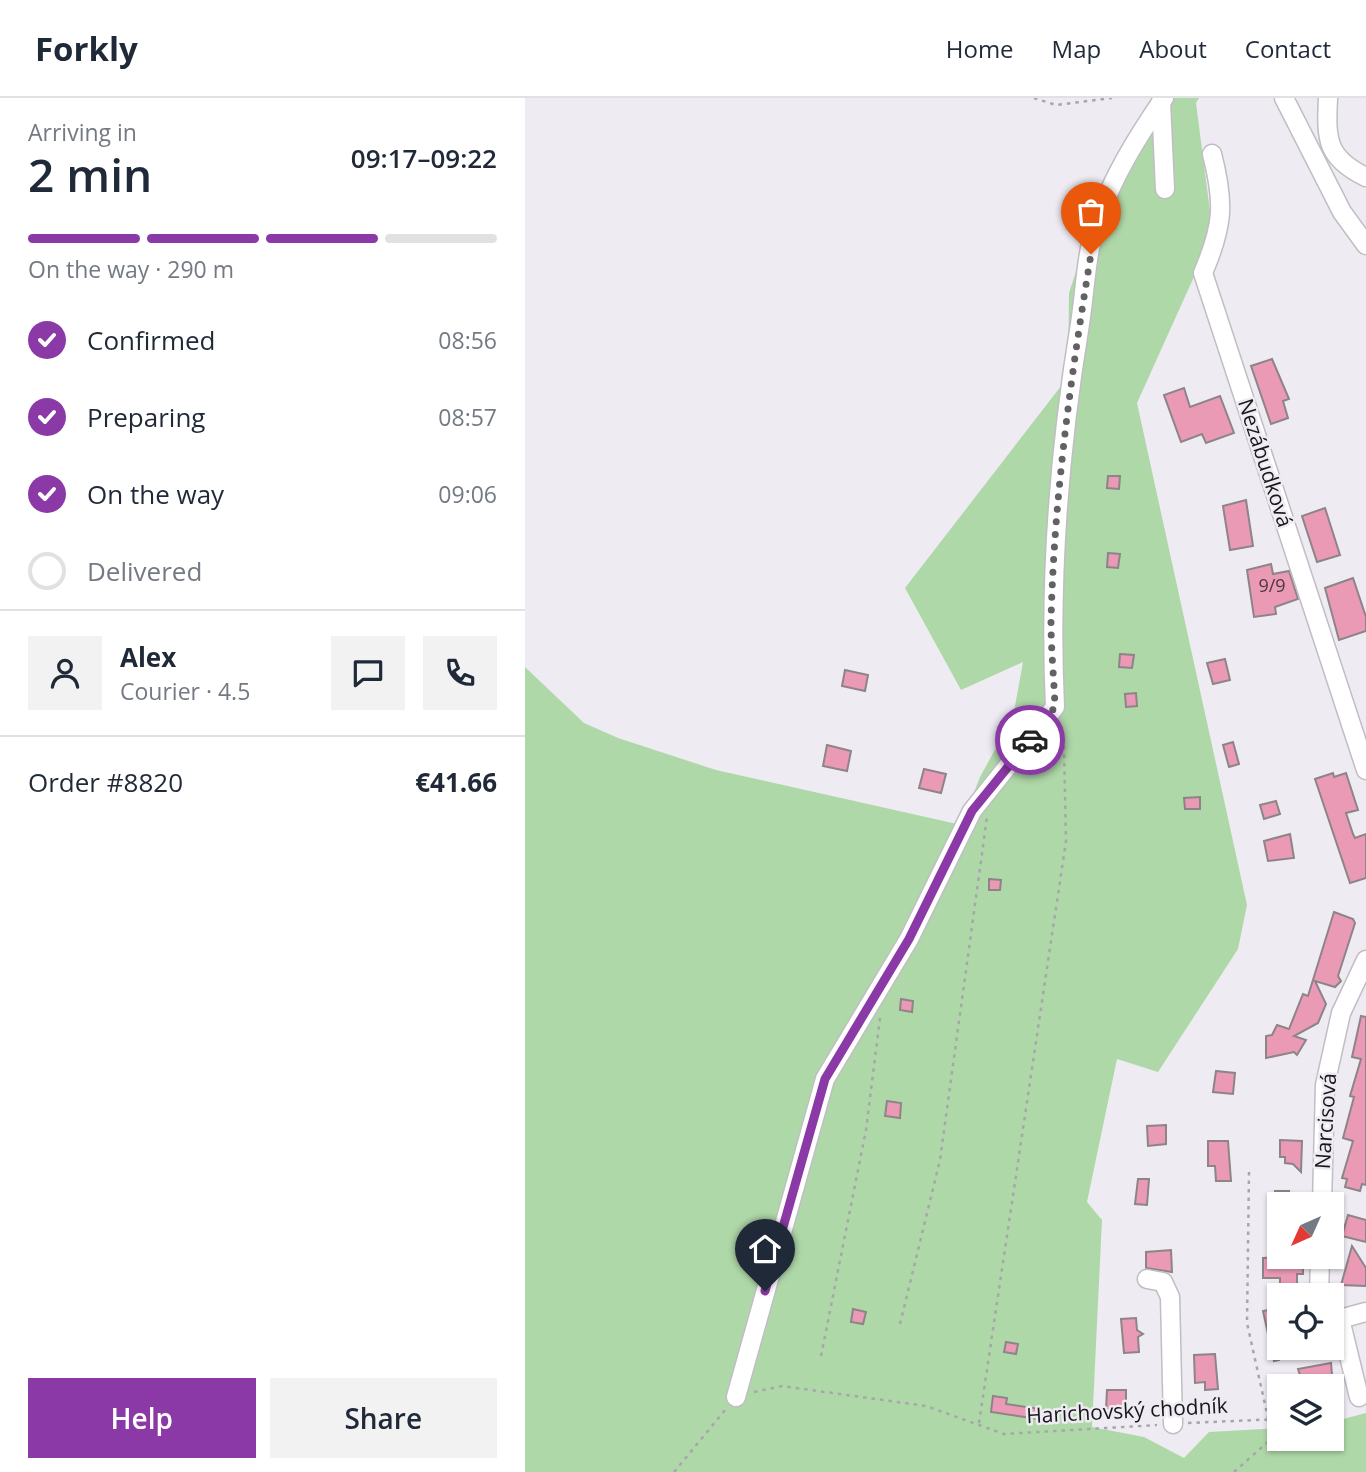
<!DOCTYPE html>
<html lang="en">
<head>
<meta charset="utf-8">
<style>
	body { margin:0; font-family:"Open Sans",sans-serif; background:#f2f2f3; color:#1f2937; height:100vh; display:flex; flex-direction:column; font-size:26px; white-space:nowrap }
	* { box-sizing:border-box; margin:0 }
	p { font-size:23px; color:#747a83 }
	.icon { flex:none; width:38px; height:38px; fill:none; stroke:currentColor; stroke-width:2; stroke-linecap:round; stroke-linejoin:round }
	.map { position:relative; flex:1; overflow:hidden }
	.panel { display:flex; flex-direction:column; background:#fff; width:525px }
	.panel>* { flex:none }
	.needle { width:46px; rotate:225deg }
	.buttons { position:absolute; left:742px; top:1094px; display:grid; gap:14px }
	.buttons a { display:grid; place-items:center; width:77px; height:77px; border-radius:0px; background:#fff; box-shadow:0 2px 5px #0004; font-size:35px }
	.pin { position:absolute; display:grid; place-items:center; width:60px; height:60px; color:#fff; margin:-72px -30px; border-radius:50% 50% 50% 0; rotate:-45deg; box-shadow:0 0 7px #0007 }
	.pin .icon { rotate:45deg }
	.courier { position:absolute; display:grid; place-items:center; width:70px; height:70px; margin:-35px; border:5px solid #8b39a7; border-radius:50%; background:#fff; color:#222; box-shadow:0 2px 9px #0007 }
	.summary em { font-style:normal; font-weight:600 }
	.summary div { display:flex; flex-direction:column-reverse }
	.summary { display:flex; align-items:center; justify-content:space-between; height:119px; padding:0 28px }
	h1 { font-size:46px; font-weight:600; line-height:52px }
	.bar { display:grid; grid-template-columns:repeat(4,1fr); gap:10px 7px; align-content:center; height:84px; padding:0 28px }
	.bar i { height:9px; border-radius:5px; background:#e0e1e3 }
	.bar .current { background:#8b39a7 }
	.bar p { grid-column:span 4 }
	.line { display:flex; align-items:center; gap:18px; padding:0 28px; border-top:2px solid #e0e1e3 }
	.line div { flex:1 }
	.round { display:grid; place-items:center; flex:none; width:74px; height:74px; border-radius:0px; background:#f2f2f3 }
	ol { padding:0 28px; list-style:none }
	li { display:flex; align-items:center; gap:21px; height:77px }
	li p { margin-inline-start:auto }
	li .icon { padding:7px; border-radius:50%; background:#8b39a7; color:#fff; stroke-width:4 }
	li:last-child { color:#747a83 }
	li i { width:38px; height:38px; border:4px solid #e0e1e3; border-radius:50% }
	.cta { display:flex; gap:14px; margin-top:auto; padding:14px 28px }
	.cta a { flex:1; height:80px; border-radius:0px; background:#8b39a7; color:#fff; font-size:28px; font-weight:600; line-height:80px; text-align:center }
	.cta a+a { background:#f2f2f3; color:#1f2937 }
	header { display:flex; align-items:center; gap:42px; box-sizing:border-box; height:98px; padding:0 35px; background:#fff; border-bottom:2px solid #e0e1e3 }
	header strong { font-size:33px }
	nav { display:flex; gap:38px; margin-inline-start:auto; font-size:24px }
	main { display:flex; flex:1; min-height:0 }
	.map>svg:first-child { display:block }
</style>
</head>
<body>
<header>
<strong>Forkly</strong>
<nav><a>Home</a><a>Map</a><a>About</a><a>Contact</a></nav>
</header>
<main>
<section class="panel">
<div class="summary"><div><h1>2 min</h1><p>Arriving in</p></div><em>09:17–09:22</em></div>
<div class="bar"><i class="current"></i><i class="current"></i><i class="current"></i><i></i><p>On the way · 290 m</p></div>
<ol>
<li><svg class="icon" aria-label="check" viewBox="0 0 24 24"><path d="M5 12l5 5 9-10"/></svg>Confirmed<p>08:56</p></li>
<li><svg class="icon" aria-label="check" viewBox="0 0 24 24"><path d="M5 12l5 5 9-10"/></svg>Preparing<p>08:57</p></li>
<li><svg class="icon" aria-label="check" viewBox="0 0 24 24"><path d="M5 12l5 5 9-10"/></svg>On the way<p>09:06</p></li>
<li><i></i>Delivered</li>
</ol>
<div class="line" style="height:126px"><a class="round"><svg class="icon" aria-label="person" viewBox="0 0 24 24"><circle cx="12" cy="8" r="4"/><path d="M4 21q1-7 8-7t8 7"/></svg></a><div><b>Alex</b><p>Courier · 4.5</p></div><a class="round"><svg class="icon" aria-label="chat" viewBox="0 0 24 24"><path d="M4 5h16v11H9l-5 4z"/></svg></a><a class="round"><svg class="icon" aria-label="phone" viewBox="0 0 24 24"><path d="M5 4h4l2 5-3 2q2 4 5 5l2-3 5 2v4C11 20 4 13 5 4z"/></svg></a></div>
<div class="line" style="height:91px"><div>Order #8820</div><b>€41.66</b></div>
<div class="cta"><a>Help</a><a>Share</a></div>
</section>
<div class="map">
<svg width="841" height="1374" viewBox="0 0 841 1374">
	<rect width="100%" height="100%" fill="#eeebf3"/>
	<polygon fill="#afd8a8" points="636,0 674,0 671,5 687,129 668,181 612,305 722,807 713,851 633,974 592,961 562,1104 577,1122 567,1329 619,1339 659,1360 684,1334 754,1330 754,1340 807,1340 807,1324 841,1315 841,1374 0,1374 0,569 59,625 93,640 191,672 432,726 441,715 455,679 488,619 498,564 436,592 380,490 543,279 544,195 571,112"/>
	<g fill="#eb9ab5" stroke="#8d8487" stroke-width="2">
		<polygon points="747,261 764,301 758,303 763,320 746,326 726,268"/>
		<polygon points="659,290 665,309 695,298 709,335 681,345 677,336 656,344 639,297"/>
		<polygon points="583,378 595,378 594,391 582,390"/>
		<polygon points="721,402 728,448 705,452 698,408"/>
		<polygon points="800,410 815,457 792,464 777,418"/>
		<polygon points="583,455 595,456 593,470 582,469"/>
		<polygon points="746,466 748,476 764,473 773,501 750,509 751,516 729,519 722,472"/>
		<polygon points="828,480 841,519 841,533 814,542 800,490"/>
		<polygon points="595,556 609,557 607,570 594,569"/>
		<polygon points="700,561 705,582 688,586 682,565"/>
		<polygon points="320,572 343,577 340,593 317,588"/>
		<polygon points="611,595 612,608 601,609 600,596"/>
		<polygon points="708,644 714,666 704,669 698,647"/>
		<polygon points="302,647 326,653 322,673 298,668"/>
		<polygon points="399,671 421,676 416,695 394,690"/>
		<polygon points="808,675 809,679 821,675 833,712 821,715 828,736 830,740 841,736 841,780 825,785 790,681"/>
		<polygon points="675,699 675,711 660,711 659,700"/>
		<polygon points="751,703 755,716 739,721 735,707"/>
		<polygon points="765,736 769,760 743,763 739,743"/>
		<polygon points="464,781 476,782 475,792 464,792"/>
		<polygon points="809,814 828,821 830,825 813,878 816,883 810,889 790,883 801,906 793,925 769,938 781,942 772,957 769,954 741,960 741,938 747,937 752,927 764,931 778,896 783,898"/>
		<polygon points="376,901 388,903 387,914 375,912"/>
		<polygon points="836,918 841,919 841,1087 837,1086 835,1093 820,1089 822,1081 817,1080 828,1043 818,1040 829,999 825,998 836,961 827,959"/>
		<polygon points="691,973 710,975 708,996 688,994"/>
		<polygon points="362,1003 376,1005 375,1020 360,1018"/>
		<polygon points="641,1027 641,1046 623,1048 622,1028"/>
		<polygon points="755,1042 777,1043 776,1074 768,1066 760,1065 760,1059 755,1059"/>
		<polygon points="683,1043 703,1043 706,1083 691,1083 690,1068 683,1068"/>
		<polygon points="613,1081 624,1081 622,1107 610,1106"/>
		<polygon points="750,1093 764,1093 763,1106 750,1106"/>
		<polygon points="823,1117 841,1122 841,1144 817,1138"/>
		<polygon points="827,1148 841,1170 841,1188 816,1187"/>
		<polygon points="646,1152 647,1174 621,1170 621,1154"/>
		<polygon points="773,1158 778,1161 778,1176 772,1176 772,1187 755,1187 755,1180 738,1180 738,1160"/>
		<polygon points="754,1210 754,1262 749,1263 738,1213"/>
		<polygon points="328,1211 341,1214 338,1226 326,1224"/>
		<polygon points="611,1220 612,1232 618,1236 613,1239 614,1254 599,1255 596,1221"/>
		<polygon points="481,1244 493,1246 491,1256 479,1254"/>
		<polygon points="690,1256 693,1291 680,1292 680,1284 670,1285 669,1257"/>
		<polygon points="806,1265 808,1288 784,1288 782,1282 777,1283 773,1271"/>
		<polygon points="582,1292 601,1292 601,1311 581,1311"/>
		<polygon points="468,1298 482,1300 481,1306 515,1311 514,1321 466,1314"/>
	</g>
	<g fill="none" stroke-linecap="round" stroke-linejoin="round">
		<defs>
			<g id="minor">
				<polyline points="759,0 817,114 841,147"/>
				<path d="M803 0C801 41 801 60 841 79"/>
				<polyline points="636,4 640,91"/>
				<path d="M687 56C700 106 698 128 678 175L841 672"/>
				<polyline points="797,1106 800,987 816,915 841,862"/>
				<polyline points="622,1181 638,1184 645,1199 648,1326"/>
				<polyline points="794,1197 795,1158"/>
				<polyline points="815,1221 834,1299"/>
				<polyline points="815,1221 841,1214"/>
				<path d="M211 1299 300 981 384 841 447 713 530 609C524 481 534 353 555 226 560 194 561 157 571 126 587 80 611 41 639 0"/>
			</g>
		</defs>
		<use href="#minor" stroke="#c0bdc4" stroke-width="21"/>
		<g stroke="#a8a5ab" stroke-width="2.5" stroke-dasharray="3.5 5" stroke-linecap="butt">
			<polyline points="509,0 531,7 587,0"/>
			<polyline points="724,1074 722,1225 743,1320"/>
			<polyline points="375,1226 415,1062 462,719"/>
			<polyline points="296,1258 341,1032 355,920"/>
			<polyline points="229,1294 257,1288 401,1308 479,1336 632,1327"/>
			<polyline points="807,1313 822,1306"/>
			<polyline points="454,1325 541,743 539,647 535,629"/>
			<polyline points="663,1325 754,1321"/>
			<polyline points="149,1374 201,1311"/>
			<polyline points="709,1374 754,1334"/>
		</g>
		<use href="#minor" stroke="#fff" stroke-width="18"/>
	</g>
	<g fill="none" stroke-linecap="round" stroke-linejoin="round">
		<path stroke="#636165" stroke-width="7" stroke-dasharray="0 12.6" d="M505 642 530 609C529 581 526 552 526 523 529 400 546 277 566 156"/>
		<polyline stroke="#8b39a7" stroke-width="9" points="240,1193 300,981 384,841 447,713 505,642"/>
	</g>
	<g text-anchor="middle" stroke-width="5" stroke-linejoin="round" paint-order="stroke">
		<g font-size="18" fill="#4d3840">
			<text x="747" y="494">9/9</text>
		</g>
		<g font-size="21" fill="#181719" stroke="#eeebf3">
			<text transform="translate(740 365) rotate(72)" y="7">Nezábudková</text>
			<text transform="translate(801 1023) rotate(-86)" y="7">Narcisová</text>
			<text transform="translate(602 1313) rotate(-3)" y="7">Harichovský chodník</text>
		</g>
	</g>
</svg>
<div class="buttons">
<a><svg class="needle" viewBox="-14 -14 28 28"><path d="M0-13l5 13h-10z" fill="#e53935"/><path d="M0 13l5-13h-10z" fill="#747a83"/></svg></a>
<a><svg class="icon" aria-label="locate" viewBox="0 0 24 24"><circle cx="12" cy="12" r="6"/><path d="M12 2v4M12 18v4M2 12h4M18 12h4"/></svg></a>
<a><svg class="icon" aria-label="layers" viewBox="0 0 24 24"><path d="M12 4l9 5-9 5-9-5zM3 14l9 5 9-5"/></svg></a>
</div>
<div class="pin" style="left:566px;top:156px;background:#ea580c"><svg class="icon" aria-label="bag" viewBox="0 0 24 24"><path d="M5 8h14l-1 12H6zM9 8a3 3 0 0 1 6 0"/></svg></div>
<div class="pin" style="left:240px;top:1193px;background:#1f2937"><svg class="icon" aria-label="home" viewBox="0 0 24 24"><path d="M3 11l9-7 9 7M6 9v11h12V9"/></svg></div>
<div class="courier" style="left:505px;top:642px"><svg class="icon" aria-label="car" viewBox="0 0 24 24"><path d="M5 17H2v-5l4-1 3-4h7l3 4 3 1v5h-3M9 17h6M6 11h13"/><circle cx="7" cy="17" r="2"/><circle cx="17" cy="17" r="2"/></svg></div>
</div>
</main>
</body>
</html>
